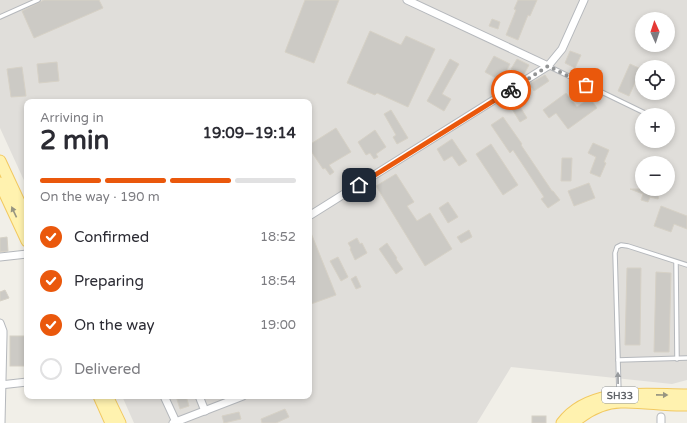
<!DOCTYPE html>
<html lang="en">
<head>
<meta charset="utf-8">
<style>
	body { margin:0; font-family:"Varela Round",sans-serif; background:#f7f7f7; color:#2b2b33; height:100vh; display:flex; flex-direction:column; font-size:15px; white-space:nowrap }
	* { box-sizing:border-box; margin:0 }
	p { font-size:13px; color:#7c7c81 }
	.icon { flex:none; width:22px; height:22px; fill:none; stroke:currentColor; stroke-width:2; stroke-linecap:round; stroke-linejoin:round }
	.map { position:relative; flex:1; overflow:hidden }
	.drawer { position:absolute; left:24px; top:99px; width:288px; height:300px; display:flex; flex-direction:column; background:#fff; border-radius:8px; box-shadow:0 2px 6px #0003 }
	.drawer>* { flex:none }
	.needle { width:26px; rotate:357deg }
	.buttons { position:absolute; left:635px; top:12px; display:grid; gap:8px }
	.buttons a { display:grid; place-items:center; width:40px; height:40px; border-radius:50%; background:#fff; box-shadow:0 2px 6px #0003; font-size:20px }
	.pin { position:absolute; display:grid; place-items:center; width:34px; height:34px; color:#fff; margin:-17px; border-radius:8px; box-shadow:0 2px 6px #0006 }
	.courier { position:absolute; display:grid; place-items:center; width:40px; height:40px; margin:-20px; border:3px solid #ea580c; border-radius:50%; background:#fff; color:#222; box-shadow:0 1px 5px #0007 }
	.head em { font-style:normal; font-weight:700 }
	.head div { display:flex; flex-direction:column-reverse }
	.head { display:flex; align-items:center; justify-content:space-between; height:68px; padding:0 16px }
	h1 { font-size:26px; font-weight:700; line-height:30px }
	.bar { display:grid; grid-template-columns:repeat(4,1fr); gap:6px 4px; align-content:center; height:48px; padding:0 16px }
	.bar i { height:5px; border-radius:3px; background:#e1e1e2 }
	.bar .active { background:#ea580c }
	.bar p { grid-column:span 4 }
	ol { padding:0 16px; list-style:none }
	li { display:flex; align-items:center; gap:12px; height:44px }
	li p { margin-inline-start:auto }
	li .icon { padding:4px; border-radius:50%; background:#ea580c; color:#fff; stroke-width:4 }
	li:last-child { color:#7c7c81 }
	li i { width:22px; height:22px; border:2px solid #e1e1e2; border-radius:50% }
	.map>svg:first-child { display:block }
</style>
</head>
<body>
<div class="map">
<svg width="687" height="423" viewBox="0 0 687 423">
	<rect width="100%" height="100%" fill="#f1efe8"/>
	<path fill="#e0deda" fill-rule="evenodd" d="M0 0H687V380L672 384 511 367 477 423H134L122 396H309V102H27V187L0 128ZM642 19H668V45H642ZM642 67H668V93H642ZM642 115H668V141H642ZM642 163H668V189H642Z"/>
	<g fill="#cccac5" stroke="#d6d1c6">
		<polygon points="44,0 99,0 103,8 34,38 22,11"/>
		<polygon points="305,0 339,0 314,63 285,52"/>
		<polygon points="518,0 537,0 530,16 528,15 518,40 506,35 516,10 514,9"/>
		<polygon points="492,19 500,22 498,29 489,26"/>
		<polygon points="370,31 401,45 406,36 435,49 408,107 377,93 375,95 347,83"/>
		<polygon points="570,51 581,55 575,68 565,63"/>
		<polygon points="494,56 510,64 501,81 485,72"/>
		<polygon points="450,59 459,64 442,94 451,99 444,111 427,101"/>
		<polygon points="517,59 529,65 523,76 511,69"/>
		<polygon points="57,62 59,81 39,83 37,64"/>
		<polygon points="630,64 641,69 629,96 618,91"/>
		<polygon points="22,67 26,96 11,97 7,69"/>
		<polygon points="545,75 549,81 534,91 529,84"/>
		<polygon points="566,93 577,107 590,98 597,108 568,129 556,113 549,118 543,110"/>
		<polygon points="519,105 527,118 520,122 512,109"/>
		<polygon points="391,110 408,138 397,144 393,137 396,135 384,114"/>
		<polygon points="503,117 522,144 521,145 552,191 553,191 560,200 548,208 541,199 544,197 513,150 510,153 491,125"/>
		<polygon points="336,128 351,152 329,165 334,172 330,175 325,168 323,169 309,148 309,145"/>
		<polygon points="375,130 386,147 376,154 378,157 374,159 370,153 366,155 358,142"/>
		<polygon points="452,139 467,161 459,166 452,156 444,161 437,149"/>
		<polygon points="593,143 609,150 604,162 606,163 600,177 590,173 596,157 588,153"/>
		<polygon points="491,144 518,185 503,195 476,154"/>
		<polygon points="562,158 572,158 571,181 561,181"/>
		<polygon points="396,174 414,202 407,206 417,221 430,213 452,249 425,266 376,186"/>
		<polygon points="589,183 595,198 574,206 568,191"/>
		<polygon points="630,189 661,189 658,199 650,197 648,202 641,200 643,194"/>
		<polygon points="448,202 458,217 448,223 439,208"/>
		<polygon points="661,206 687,216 687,229 674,224 671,232 654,226"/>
		<polygon points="309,228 336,295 311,304 309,300"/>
		<polygon points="469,230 472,237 461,243 457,237"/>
		<polygon points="7,237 8,251 0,252 0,238"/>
		<polygon points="357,238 360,244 362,243 367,253 355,260 350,249 351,248 348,243"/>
		<polygon points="387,243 397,258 396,259 403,269 396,274 379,249"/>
		<polygon points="338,257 348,277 341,281 330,261"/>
		<polygon points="627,268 641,268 640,345 625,345"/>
		<polygon points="656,272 671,273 669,352 654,352"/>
		<polygon points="356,276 361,287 356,289 351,279"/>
		<polygon points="5,290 9,298 0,301 0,292"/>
		<rect x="10" y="336" width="17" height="30"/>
		<polygon points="176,396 186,396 189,406 180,409"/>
		<polygon points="285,409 289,417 276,423 262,423 261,419"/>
		<polygon points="239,412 241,419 224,423 222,416"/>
		<rect x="532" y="416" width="14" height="7"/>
	</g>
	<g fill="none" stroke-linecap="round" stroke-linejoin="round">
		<defs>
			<g id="service">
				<polyline points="0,17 38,0"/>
				<polyline points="548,66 649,115"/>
				<polyline points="676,262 677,359"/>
				<polyline points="618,360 687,358"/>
				<polyline points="619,394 615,253 617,247 621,245 628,246 687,265"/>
			</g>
			<g id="minor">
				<polyline points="407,0 548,66"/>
				<polyline points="309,216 548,66 562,49 584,0"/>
				<polyline points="0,257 27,254"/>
				<polyline points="0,323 3,331 3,336 1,423"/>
				<polyline points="0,385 27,382"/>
				<polyline points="164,396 176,422"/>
				<polyline points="199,396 205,411"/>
				<polyline points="173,423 243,396"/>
				<polyline points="661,423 661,417"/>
			</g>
			<g id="primary">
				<polyline points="0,161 27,219"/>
				<polyline points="0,183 27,241"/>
				<polyline points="99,396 111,423"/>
				<polyline points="107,396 120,423"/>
				<path d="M562 423C590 386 646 395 687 395"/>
				<path d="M573 423C586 412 603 402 621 402 643 401 665 406 687 405"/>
			</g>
		</defs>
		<use href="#service" stroke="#b5b8bc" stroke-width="5.5"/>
		<use href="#minor" stroke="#b5b8bc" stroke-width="9"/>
		<use href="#primary" stroke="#f2c960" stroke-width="13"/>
		<use href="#service" stroke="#fff" stroke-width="3.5"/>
		<use href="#minor" stroke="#fff" stroke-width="7"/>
		<use href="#primary" stroke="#fff2af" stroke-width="11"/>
	</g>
	<defs><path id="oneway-solid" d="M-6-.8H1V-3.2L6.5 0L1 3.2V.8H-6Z"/></defs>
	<g fill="#979581">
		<use href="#oneway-solid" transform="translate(14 212) rotate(-115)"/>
		<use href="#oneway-solid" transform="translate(662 395) rotate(1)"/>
	</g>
	<use fill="#979a9d" href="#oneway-solid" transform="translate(618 378) rotate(-91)"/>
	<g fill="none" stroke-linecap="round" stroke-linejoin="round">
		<polyline stroke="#929495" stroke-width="4" stroke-dasharray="0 7.2" points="511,90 548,66 586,85"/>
		<polyline stroke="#ea580c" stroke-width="5" points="359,185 511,90"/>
	</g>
	<g text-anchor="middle" stroke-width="3.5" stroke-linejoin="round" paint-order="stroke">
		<rect fill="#fff" stroke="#8f9295" stroke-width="1" x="602" y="387" width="36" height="16" rx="3"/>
		<g font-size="10" font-weight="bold" fill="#5f6368">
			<text x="620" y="399">SH33</text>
		</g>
	</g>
</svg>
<div class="buttons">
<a><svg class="needle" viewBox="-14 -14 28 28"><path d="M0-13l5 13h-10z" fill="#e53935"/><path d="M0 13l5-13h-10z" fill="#7c7c81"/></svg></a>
<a><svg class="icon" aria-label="locate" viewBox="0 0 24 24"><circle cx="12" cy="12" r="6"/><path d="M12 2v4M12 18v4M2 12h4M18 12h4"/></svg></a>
<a>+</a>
<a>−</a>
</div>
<div class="pin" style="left:586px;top:85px;background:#ea580c"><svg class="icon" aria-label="bag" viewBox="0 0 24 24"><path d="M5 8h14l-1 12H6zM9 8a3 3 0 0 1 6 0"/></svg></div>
<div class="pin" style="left:359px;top:185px;background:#1f2937"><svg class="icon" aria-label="home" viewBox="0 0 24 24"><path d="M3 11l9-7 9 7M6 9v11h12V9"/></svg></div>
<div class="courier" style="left:511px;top:90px"><svg class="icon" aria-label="bike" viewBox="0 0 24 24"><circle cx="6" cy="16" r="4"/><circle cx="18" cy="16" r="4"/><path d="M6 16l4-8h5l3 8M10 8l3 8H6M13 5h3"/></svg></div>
<section class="drawer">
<div class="head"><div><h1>2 min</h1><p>Arriving in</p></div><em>19:09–19:14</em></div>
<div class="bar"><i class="active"></i><i class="active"></i><i class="active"></i><i></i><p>On the way · 190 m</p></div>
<ol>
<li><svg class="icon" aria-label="check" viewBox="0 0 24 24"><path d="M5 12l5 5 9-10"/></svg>Confirmed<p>18:52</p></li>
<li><svg class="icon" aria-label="check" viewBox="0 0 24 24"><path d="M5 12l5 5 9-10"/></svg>Preparing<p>18:54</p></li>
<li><svg class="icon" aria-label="check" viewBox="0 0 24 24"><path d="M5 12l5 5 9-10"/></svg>On the way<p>19:00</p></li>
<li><i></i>Delivered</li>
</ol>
</section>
</div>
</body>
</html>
